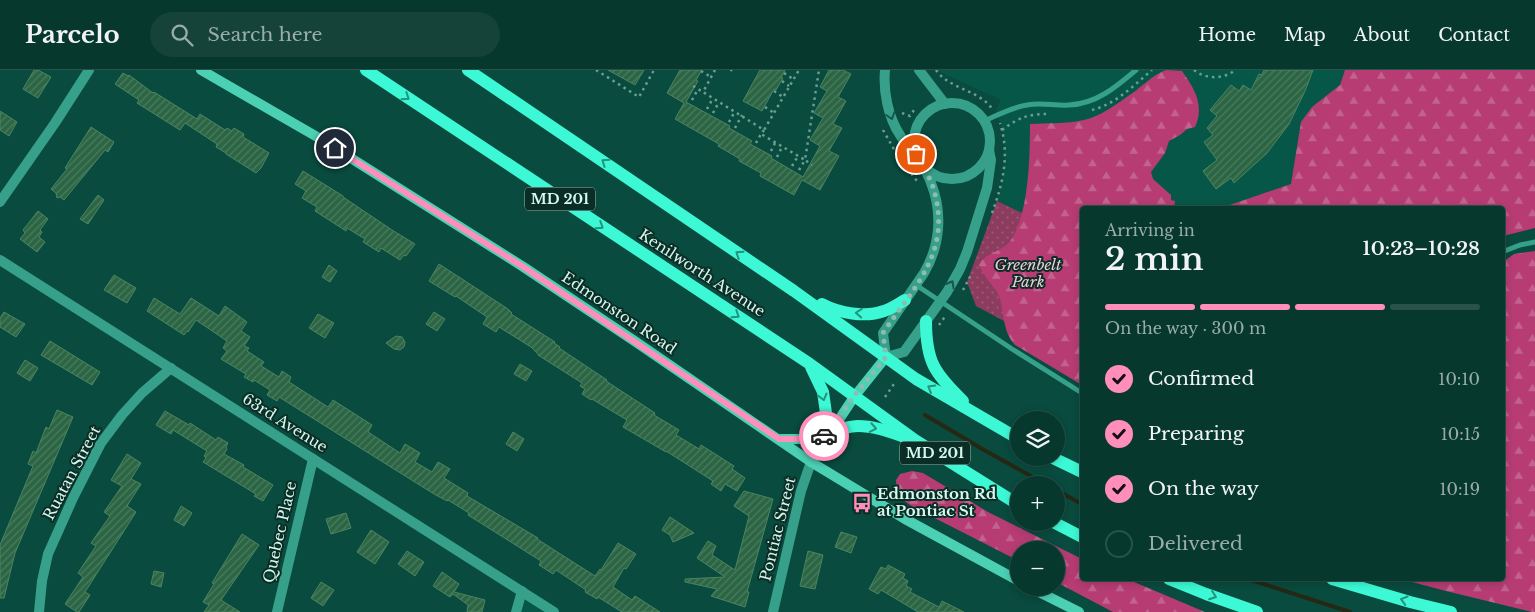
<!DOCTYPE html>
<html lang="en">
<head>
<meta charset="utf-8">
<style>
	body { margin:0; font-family:"Libre Baskerville",serif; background:#15433a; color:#f1f3f6; height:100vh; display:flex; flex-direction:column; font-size:19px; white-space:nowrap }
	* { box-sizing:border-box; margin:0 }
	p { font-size:16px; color:#98acaa }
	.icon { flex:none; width:28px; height:28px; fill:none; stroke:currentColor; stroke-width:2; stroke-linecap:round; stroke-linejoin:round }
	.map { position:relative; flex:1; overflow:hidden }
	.details { position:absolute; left:1080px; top:136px; width:425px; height:375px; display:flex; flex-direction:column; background:#07382e; border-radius:5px; box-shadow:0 2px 8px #0003,0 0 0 1px #28524a }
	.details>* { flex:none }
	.fabs { position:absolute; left:1010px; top:341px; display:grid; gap:10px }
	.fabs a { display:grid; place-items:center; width:55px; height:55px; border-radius:50%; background:#07382e; box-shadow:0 2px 8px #0003,0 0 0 1px #28524a; font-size:25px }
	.pin { position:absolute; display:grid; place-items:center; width:42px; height:42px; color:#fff; margin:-21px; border:2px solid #fff; border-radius:50%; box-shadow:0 1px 5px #0007 }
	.courier { position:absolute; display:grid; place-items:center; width:50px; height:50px; margin:-25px; border:4px solid #ff8eba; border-radius:50%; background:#fff; color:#222; box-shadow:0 1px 6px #0007 }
	.summary em { font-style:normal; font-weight:600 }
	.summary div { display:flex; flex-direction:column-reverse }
	.summary { display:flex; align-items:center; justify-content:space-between; height:85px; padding:0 25px }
	h1 { font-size:32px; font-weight:600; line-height:38px }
	.bar { display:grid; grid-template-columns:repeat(4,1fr); gap:8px 5px; align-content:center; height:60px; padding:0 25px }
	.bar i { height:6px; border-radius:4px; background:#28524a }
	.bar .on { background:#ff8eba }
	.bar p { grid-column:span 4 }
	ol { padding:0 25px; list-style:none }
	li { display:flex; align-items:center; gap:15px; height:55px }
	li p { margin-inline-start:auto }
	li .icon { padding:5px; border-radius:50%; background:#ff8eba; color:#111; stroke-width:4 }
	li:last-child { color:#98acaa }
	li i { width:28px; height:28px; border:2px solid #28524a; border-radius:50% }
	header { display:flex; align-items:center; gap:30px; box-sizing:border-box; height:70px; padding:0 25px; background:#07382e; border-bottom:1px solid #28524a }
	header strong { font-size:24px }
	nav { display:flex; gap:28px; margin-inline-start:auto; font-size:18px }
	.search { width:350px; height:45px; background:#15433a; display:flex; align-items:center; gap:12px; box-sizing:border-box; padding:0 18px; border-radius:28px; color:#98acaa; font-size:19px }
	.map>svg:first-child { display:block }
</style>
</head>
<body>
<header>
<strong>Parcelo</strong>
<div class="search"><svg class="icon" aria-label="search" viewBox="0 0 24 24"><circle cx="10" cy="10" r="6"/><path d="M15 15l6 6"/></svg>Search here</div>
<nav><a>Home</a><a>Map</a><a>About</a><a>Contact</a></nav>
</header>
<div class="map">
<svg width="1535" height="542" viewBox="0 0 1535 542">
	<defs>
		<pattern id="grass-dots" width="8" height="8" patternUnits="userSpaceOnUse" patternTransform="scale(1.25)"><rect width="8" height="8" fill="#8c3c5e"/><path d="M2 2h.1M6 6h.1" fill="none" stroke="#9b5975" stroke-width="1.8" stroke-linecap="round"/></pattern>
		<pattern id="forest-firs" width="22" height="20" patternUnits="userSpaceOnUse" patternTransform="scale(1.25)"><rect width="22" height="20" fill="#b63c73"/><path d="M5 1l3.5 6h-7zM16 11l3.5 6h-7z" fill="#c2638e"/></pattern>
		<pattern id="building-hatch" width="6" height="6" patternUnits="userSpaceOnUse" patternTransform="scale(1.25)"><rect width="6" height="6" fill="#2c6544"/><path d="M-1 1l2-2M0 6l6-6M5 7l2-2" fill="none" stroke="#4a7c5f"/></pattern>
	</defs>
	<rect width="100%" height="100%" fill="#094b3e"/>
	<g fill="#075748">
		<polygon points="936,0 1535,0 1448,139 1082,139 1082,171 997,131 1003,107 1005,91 1005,77 1003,62 996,40 1001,30"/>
		<polygon points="522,521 554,542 516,542"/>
	</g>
	<polygon fill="url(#grass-dots)" points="997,131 1082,171 1082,293 976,236 967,212"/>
	<g fill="url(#forest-firs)">
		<path d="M1166 0 1182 1C1194 18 1205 35 1195 57L1187 59 1180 65 1169 71 1165 83 1151 102 1153 109 1171 125V130L1175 131 1174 139H1082V315L1015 275C1000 258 1006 239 997 222 991 213 983 205 979 195 985 182 1003 182 1011 170 1029 143 1030 86 1030 54 1047 53 1067 54 1084 50 1101 46 1117 34 1131 24 1143 16 1152 5 1166 0Z"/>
		<polygon points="1345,0 1535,0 1535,158 1503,166 1502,139 1218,139 1291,114 1301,52 1312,37 1340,15"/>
		<polygon points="1535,181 1535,542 1532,542 1442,520 1401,509 1502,509 1503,192 1514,184"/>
		<path d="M912 401 923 403 988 442 1082 489V509H1127L1205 542H1113L1056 512V480H1019V491L915 438C901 429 897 427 896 410L900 404Z"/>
	</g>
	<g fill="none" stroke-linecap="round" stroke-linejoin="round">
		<g stroke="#252815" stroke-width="4">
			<polyline points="925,345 984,380 1047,415"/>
			<polyline points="1056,420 1082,434"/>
			<polyline points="1248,509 1350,542"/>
		</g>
	</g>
	<g fill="url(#building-hatch)" stroke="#4c8562">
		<polygon points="34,0 38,0 51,7 38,28 23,19"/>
		<polygon points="608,0 644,0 635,15"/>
		<polygon points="680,0 702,0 696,10 698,11 686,32 730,56 729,58 752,71 750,74 772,86 771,88 803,107 820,76 810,70 823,48 814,43 827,21 820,17 829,0 843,0 851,4 838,27 846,31 833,54 842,58 829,81 839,86 820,120 802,110 794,125 760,106 761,103 739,91 740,89 718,76 719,74 675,49 684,33 667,23"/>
		<polygon points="760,0 785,0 781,8 783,8 776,20 774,19 762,41 743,31"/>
		<polygon points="1264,0 1313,0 1305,21 1289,54 1267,83 1234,113 1231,108 1216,119 1203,101 1217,90 1204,72 1213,65 1207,58 1217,46 1210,40 1231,15 1239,21 1243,15 1251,20 1259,4 1262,5"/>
		<polygon points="123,3 128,6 129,5 153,23 154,22 197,49 200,44 225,60 227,58 232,61 234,58 244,64 243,67 269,83 261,98 256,103 226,84 226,83 216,77 217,74 185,53 180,60 137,33 139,30 115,14"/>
		<polygon points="0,41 17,52 9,66 0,60"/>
		<polygon points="91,57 114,72 108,82 105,80 64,130 60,127 57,128 56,123 51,119 67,99 65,98"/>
		<polygon points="303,101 343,126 343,127 392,160 415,174 406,186 404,185 400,190 381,178 379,182 363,172 365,169 347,158 346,161 315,141 317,137 302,128 306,121 295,114"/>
		<polygon points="98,125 104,130 88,154 80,149"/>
		<polygon points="38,141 48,149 40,160 42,162 39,167 45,172 37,182 20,169 25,163 23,160"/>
		<polygon points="439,194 508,239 512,243 511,244 555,272 554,273 560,277 559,278 607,310 606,311 655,343 654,345 679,360 676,365 699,379 701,375 734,396 732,399 745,408 737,421 725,414 721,421 711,414 713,411 666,381 666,382 623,357 627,350 592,329 591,330 582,324 585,319 580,316 582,313 538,285 538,284 531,277 499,257 496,262 483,254 487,247 456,226 455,227 429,211"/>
		<polygon points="329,195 337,201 330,212 322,207"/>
		<polygon points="114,205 136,218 127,233 104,220"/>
		<polygon points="154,228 180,244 191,228 219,246 225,236 247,252 241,261 250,267 244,276 249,278 247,281 264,292 261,296 279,307 282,301 291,307 289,312 328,337 333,330 372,355 368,362 400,383 405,374 420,383 415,392 432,402 438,392 450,399 444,408 468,423 467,426 538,468 537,469 595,506 600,499 601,500 618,473 636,484 626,499 624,498 613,517 632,530 635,526 660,542 622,542 598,527 597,529 585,522 586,520 556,500 553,504 539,495 541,491 468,445 469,443 448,430 447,431 434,424 279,327 277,331 267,325 270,320 254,310 253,312 244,307 246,304 221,289 227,281 223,278 227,271 196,250 188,262 187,261 184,265 147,241"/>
		<polygon points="4,242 25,254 16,267 0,257 0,248"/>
		<polygon points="434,242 445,249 437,261 426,254"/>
		<polygon points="318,244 334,253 325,268 309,258"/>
		<polygon points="396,266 402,267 405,272 404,277 400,280 394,279 386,273"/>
		<polygon points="50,271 100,302 92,315 41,285"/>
		<polygon points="25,290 38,298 30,311 17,303"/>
		<polygon points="520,294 532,301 526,311 514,304"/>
		<polygon points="57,340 73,347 15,483 4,528 0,528 0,475 33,396 28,394 33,381 36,383 46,357 49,359"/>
		<polygon points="165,341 189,355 190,353 216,370 218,367 228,373 226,377 227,379 224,384 244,395 243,397 273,415 263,431 254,426 256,424 203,392 206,388 204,386 207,381 173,360 171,364 156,355"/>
		<polygon points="513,362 524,369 517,381 506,374"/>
		<polygon points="127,384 141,393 131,409 141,414 127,436 136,442 85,522 90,525 79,542 77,542 65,534 83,507 78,503 96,476 91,473 110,446 104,442 122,416 111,410"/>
		<polygon points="744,421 773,429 747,522 749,522 745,537 711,526 717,519 685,512 685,509 725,507 697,488 708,471 716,476 712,485 735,500 749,446 734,436"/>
		<polygon points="181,436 192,443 184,456 174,450"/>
		<polygon points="346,443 351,458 331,464 326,449"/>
		<polygon points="670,447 694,463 673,472 670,465 662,460"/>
		<polygon points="371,460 389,472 375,494 357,482"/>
		<polygon points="841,462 857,467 851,483 835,477"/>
		<polygon points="242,464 259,475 221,530 240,542 204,542 209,535 203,532 214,514 212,513"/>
		<polygon points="407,481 424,492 415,506 398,494"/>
		<polygon points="808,481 823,485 815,519 800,516"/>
		<polygon points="888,495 905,504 903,508 908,511 906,516 912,519 910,522 939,537 942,531 964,542 918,542 881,520 878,524 869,519 881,497 886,499"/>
		<polygon points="154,501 164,503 161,517 151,514"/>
		<polygon points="442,502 459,514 454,522 485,530 482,542 467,542 468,535 453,524 450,527 433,516"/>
		<polygon points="321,512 334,520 323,536 311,528"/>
	</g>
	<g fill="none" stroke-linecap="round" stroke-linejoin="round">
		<g stroke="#6a9e92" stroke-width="2.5" stroke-dasharray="2.5 4" stroke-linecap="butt">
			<polyline points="596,0 639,27 654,0"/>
			<polyline points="715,0 703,22 764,60 799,0"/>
			<polyline points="730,0 733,0"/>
			<path d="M936 0C950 20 979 19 993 40"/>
			<path d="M1194 0C1205 9 1223 10 1235 0"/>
			<polyline points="701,1 711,7"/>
			<polyline points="784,3 793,9"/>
			<polyline points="782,11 789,16"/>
			<polyline points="693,16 703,22"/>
			<polyline points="774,21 783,27"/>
			<polyline points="692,30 698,19"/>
			<polyline points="765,37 774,43"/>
			<polyline points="707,39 713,28"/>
			<path d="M1092 40C1116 34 1133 16 1152 0"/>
			<polyline points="713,43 719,32"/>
			<polyline points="902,43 910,46 914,40"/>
			<polyline points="729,52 735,41"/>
			<polyline points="735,58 742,45"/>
			<polyline points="764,60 761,64 805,90 819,0"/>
			<polyline points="883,60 899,88 917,111"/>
			<path d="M1002 60C1019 47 1029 44 1049 44"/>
			<polyline points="756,73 761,64"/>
			<polyline points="771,81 775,73"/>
			<polyline points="777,87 782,77"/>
			<polyline points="792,96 798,86"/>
			<polyline points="799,100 805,90 812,95"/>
			<path d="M992 143C1003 113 1010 85 1000 53"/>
			<polyline points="963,220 971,205"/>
			<polyline points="939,255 946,245"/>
			<polyline points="885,327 896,311"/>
		</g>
		<g stroke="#37a08a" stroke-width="5">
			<path d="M984 51C998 45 1012 37 1027 35 1041 32 1055 36 1069 35 1096 34 1116 17 1136 0"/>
			<polyline points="1502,182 1520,175 1535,172"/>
			<polyline points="916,215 1012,279 1082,323"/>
		</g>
		<g stroke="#37a08a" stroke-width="10">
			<path d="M885 0C883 21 888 47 900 65 904 72 910 77 915 83"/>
			<polyline points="919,0 945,34"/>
			<circle cx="952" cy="71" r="38"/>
			<path d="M920 92C924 99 929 106 931 113 943 143 940 176 924 203L883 263 886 287 904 282 947 222 960 199 967 182 987 118 991 90 989 80"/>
			<polyline points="0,132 55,53 89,0"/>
			<polyline points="0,190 554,542"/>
			<polyline points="39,542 42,511 48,484 73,428 101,373 122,345 142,323 171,298"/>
			<polyline points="277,542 313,389"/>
			<polyline points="516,542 522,521"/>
			<polyline points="773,542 801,421 811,392"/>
		</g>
		<g stroke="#4bd0b4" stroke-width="10">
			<polyline points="201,0 319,68 522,196 636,272 811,392 905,449 1019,511"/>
			<polyline points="779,369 805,369 827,365"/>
			<polyline points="811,392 854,327 886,287"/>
			<polyline points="1031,518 1079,542"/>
		</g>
		<g stroke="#3cf8d4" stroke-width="12">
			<polyline points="366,0 810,294 915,370 1019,435"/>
			<polyline points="468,0 794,221 916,309 1019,369"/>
			<path d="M822 234C839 243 865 248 884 241 891 239 898 234 905 230"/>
			<path d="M926 251C926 291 934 303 963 331"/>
			<path d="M811 297 823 322 827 350 830 361C839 361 848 356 858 356 874 356 890 362 905 367"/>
			<polyline points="1053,388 1082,402"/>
			<polyline points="1053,452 1082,467"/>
			<polyline points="1169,509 1206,524 1257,542"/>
			<polyline points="1332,509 1410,532 1451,542"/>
		</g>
	</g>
	<defs><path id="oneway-chevron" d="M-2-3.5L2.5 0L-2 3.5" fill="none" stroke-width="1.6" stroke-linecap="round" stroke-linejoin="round" transform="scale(1.25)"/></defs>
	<g stroke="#24927d">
		<use href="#oneway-chevron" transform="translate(406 27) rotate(34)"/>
		<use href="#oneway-chevron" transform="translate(605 92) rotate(-145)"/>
		<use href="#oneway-chevron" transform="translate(600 156) rotate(33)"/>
		<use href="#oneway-chevron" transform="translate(739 184) rotate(-146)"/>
		<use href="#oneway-chevron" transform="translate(859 243) rotate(-175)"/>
		<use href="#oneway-chevron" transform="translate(736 245) rotate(33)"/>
		<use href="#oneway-chevron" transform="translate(931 318) rotate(-150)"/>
		<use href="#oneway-chevron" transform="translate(823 327) rotate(75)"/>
		<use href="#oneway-chevron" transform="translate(873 358) rotate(10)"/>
		<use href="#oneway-chevron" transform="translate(1213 526) rotate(20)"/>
		<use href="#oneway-chevron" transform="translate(1404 530) rotate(-164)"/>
	</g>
	<g stroke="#1b5549">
		<use href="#oneway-chevron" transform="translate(891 46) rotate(72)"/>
		<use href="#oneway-chevron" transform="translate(951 214) rotate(-60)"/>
	</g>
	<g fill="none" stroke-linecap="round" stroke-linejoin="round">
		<path stroke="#8dbcb0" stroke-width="5" stroke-dasharray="0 9" d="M824 366 827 365 854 326 886 287 883 263C917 213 954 179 932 114 928 104 921 94 916 84"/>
		<polyline stroke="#ff8eba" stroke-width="6" points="335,78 522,196 779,369 805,369 824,366"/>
	</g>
	<defs>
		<symbol id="bus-bare" viewBox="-9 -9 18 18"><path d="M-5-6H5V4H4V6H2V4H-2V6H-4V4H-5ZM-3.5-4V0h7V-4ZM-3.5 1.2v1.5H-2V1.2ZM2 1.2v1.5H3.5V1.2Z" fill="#ff8eba" stroke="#0c2d26" stroke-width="2.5" paint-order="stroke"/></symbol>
	</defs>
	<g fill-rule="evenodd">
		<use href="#bus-bare" x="848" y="419" width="28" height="28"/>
	</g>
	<g text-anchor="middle" stroke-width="4" stroke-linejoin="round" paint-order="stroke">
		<g fill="#0c2d26" stroke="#98bcb2" stroke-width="1">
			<rect x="525" y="117.5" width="70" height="23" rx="4"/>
			<rect x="900" y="371.5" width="70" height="23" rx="4"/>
		</g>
		<g font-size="14" font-weight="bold" fill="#d4f9ee">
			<text x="560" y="134">MD 201</text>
			<text x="935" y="388">MD 201</text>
		</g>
		<g font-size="15" font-style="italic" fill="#efced9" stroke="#0c2d26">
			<text x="1028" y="200">Greenbelt<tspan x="1028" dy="17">Park</tspan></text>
		</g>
		<g font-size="15" fill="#d4f9ee" stroke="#0c2d26">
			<text transform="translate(702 203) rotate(33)" y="5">Kenilworth Avenue</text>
			<text transform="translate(619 243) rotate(34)" y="5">Edmonston Road</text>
			<text transform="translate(285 353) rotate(32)" y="5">63rd Avenue</text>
			<text transform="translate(72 403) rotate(-62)" y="5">Ruatan Street</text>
			<text transform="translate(778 459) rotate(-76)" y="5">Pontiac Street</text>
			<text transform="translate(280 462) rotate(-77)" y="5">Quebec Place</text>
		</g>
		<g font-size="15" font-weight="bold" fill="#d4f9ee" stroke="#0c2d26" text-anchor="start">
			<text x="877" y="429">Edmonston Rd<tspan x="877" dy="17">at Pontiac St</tspan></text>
		</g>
	</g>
</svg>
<div class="fabs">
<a><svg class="icon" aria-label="layers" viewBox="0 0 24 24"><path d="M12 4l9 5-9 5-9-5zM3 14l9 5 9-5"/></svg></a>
<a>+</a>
<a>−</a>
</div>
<div class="pin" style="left:916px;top:84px;background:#ea580c"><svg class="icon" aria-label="bag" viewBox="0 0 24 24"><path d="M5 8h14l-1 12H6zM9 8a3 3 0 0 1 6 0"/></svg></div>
<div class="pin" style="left:335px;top:78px;background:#1f2937"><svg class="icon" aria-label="home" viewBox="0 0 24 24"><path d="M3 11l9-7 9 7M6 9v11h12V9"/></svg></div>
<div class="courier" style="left:824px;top:366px"><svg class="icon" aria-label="car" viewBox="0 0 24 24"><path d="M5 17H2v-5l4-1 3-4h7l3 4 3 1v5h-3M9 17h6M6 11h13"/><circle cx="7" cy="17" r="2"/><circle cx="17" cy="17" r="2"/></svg></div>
<section class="details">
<div class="summary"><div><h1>2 min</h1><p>Arriving in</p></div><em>10:23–10:28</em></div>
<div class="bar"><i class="on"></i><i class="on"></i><i class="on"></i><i></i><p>On the way · 300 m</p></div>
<ol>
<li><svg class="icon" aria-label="check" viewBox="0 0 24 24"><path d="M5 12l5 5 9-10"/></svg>Confirmed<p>10:10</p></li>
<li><svg class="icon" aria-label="check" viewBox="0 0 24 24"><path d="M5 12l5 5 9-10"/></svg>Preparing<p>10:15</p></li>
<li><svg class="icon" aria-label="check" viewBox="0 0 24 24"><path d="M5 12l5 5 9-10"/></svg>On the way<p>10:19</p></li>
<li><i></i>Delivered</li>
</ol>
</section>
</div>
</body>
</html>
